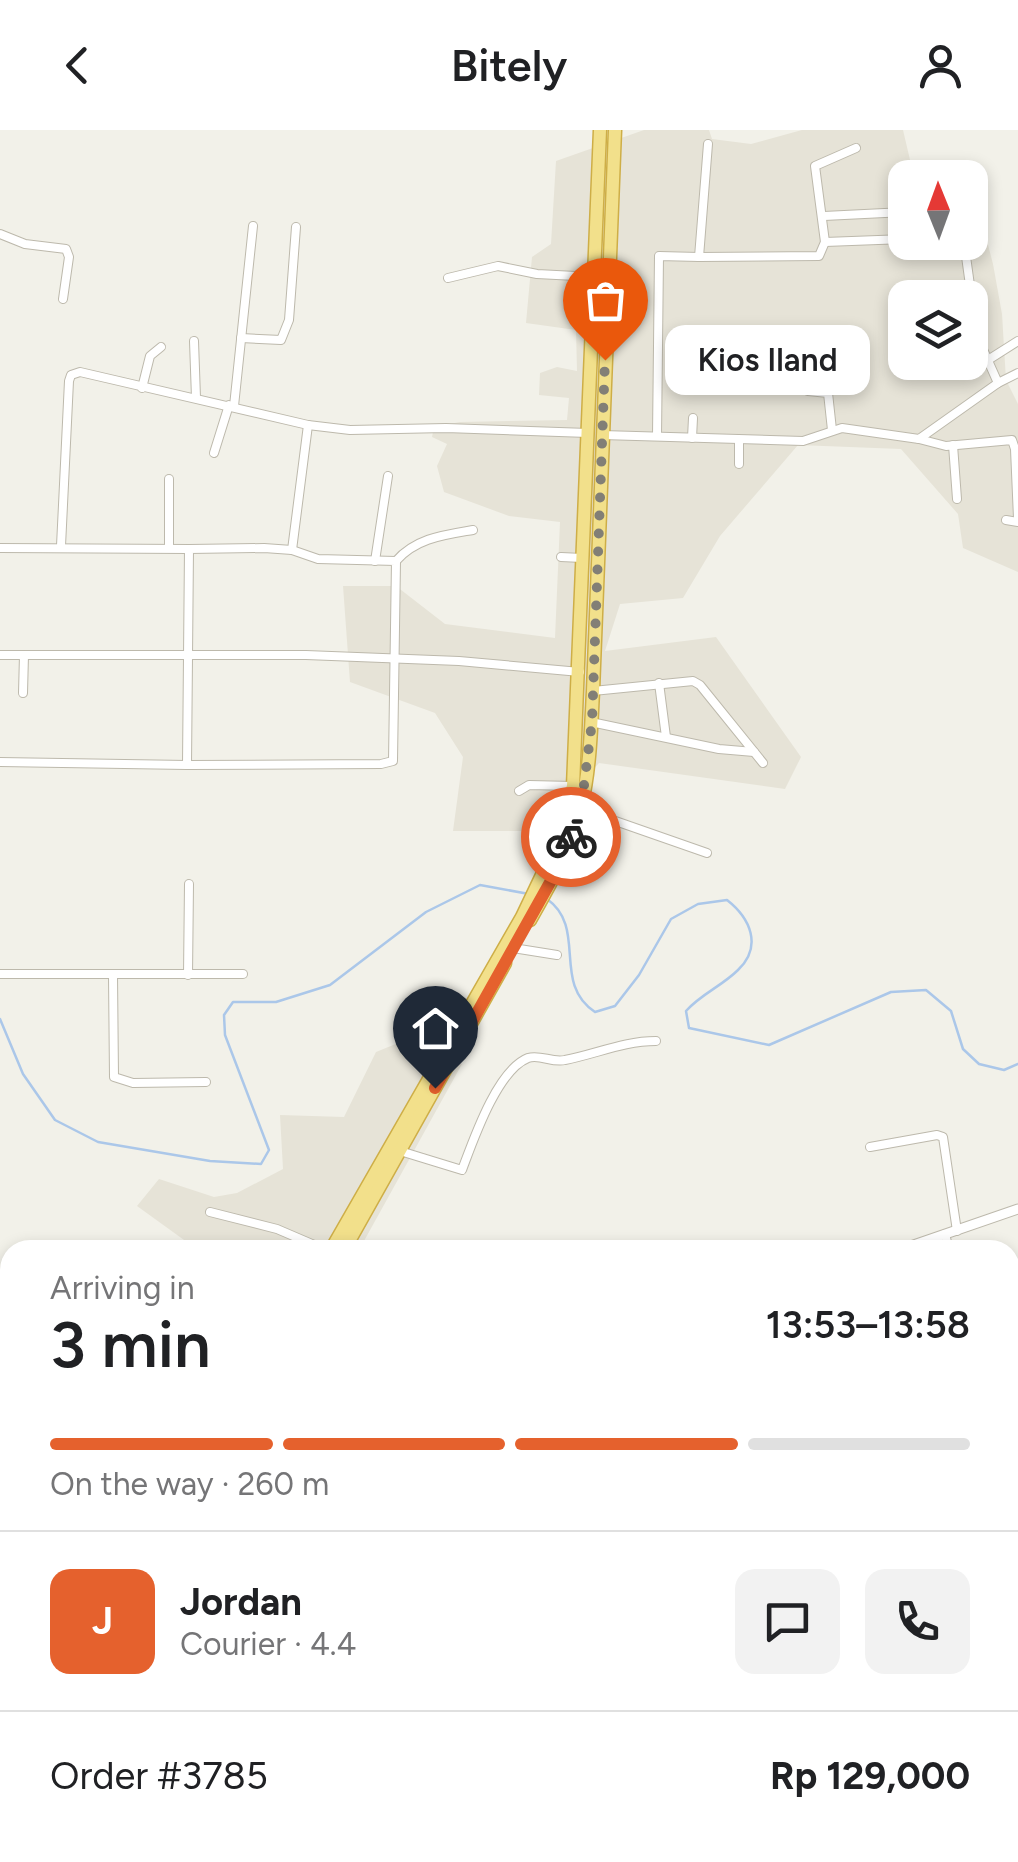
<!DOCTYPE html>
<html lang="en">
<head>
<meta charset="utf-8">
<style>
	body { margin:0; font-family:Figtree,sans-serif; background:#f2f2f2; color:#202124; height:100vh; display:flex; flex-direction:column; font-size:38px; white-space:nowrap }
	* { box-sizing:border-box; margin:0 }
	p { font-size:32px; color:#757577 }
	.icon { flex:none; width:55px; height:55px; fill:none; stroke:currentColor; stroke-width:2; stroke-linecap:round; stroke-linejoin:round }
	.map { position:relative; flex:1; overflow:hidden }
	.drawer { position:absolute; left:0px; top:1110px; width:1020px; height:622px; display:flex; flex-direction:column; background:#fff; border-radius:30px 30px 0 0; box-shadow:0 5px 15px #0003 }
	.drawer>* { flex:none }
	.needle { width:65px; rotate:359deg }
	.tools { position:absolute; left:888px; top:30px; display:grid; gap:20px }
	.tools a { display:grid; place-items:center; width:100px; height:100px; border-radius:20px; background:#fff; box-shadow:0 5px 15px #0003; font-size:50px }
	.pin { position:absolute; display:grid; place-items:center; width:85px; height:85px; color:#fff; margin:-102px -42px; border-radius:50% 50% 50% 0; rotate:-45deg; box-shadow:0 0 10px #0007 }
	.pin .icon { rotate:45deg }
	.courier { position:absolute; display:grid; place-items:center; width:100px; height:100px; margin:-50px; border:8px solid #e5612d; border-radius:50%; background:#fff; color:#222; box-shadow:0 2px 12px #0007 }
	.bubble { position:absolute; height:70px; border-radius:20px; background:#fff; box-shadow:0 5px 15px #0003; font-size:32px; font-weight:600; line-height:70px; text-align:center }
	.overview em { font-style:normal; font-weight:600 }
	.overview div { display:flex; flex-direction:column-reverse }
	.overview { display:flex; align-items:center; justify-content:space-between; height:170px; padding:0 50px }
	h1 { font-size:65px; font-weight:600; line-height:75px }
	.bar { display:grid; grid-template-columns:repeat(4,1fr); gap:15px 10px; align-content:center; height:120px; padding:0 50px }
	.bar i { height:12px; border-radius:8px; background:#e0e0e0 }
	.bar .selected { background:#e5612d }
	.bar p { grid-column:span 4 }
	.line { display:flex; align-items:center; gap:25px; padding:0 50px; border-top:2px solid #e0e0e0 }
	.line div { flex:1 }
	.round { display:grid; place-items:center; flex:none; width:105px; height:105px; border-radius:20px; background:#f2f2f2 }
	header { display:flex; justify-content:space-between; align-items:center; height:130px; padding:0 50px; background:#fff; font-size:45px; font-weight:600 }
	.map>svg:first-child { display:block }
</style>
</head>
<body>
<header><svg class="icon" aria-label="back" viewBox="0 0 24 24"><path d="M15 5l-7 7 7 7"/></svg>Bitely<svg class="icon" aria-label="person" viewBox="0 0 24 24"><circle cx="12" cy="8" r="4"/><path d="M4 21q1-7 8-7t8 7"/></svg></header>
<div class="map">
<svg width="1018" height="1732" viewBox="0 0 1018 1732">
	<rect width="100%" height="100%" fill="#f2f1e9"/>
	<g fill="#e6e3d7" fill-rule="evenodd">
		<path d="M644 0H709L712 9 751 14 802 0H903L914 47 905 48V112H970V86L980 84 993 134 1002 184 1006 250 1018 274V442L963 418 958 384 901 319 798 315 720 406 683 468 620 474 605 521 716 507 801 627 785 659 599 633 536 701H453L463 627 435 583 350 552 343 456H396L445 494 555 508 560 392 509 386 444 362 437 336 447 314 432 307 434 297 460 292 567 290 569 268 539 265 540 243 557 237 577 241 576 200 526 193 532 127 551 114 556 31ZM905 168H970V232H905Z"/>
		<polygon points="413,907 462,934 359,1120 190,1120 191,1115 137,1076 159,1049 214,1067 237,1063 283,1039 280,985 344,987 376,922"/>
		<polygon points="10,1530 10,1668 0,1660 0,1537"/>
		<polygon points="374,1722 762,1723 758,1732 365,1732"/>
		<polygon points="154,1723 316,1723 308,1732 144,1732"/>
	</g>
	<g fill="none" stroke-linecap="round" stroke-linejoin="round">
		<g stroke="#abc7e9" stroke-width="2.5">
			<path d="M547 769C588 798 551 853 595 882L615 876 639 845 671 789 698 774 727 770C750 788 763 816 738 840 722 856 701 864 686 881L689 898 769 915 891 862 926 860 951 881 963 919 979 934 1004 940 1018 934"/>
			<polyline points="0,889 23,944 55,990 98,1012 210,1031 261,1034 269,1020 225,905 224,885 233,872 276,872 330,855 426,782 480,755 529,764"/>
			<polyline points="0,1716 10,1721"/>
			<polyline points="12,1722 22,1732"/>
		</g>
		<defs>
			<g id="minor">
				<polyline points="708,14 699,127 819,126 825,112 815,36 856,18"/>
				<polyline points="824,86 905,82"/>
				<polyline points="0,104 25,114 66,119 69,127 63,169"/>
				<polyline points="825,112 905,109"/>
				<polyline points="964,112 977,206 998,253"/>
				<polyline points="448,148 498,136 537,144 595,147"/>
				<polyline points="241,208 281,210 289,190 296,97"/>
				<polyline points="194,211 196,268"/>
				<polyline points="988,230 1018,211"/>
				<polyline points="142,258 150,226 161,217"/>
				<polyline points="808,261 828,263 832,300"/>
				<polyline points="234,276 253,96"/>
				<polyline points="308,295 350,300 446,298 588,303"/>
				<polyline points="602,305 803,311 842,298 919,309 998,253 1018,243"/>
				<polyline points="657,306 659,126 699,127"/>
				<polyline points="692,308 693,288"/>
				<polyline points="919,309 946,316 1012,310 1015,319 1018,388"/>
				<polyline points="953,315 957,369"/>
				<polyline points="214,323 229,275"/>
				<polyline points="739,334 739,310"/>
				<polyline points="1006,390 1018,392"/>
				<polyline points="61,416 69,251 71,245 80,242 308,295 292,420"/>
				<polyline points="0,418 189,419"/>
				<polyline points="169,418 169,349"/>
				<polygon points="264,418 292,420 318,429 396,431 393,631 381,634 187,635 189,419"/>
				<polyline points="561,427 582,428"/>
				<polyline points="375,431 388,346"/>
				<path d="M396 431C416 408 444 405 473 400"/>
				<polyline points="0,525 306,525 459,531 580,542"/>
				<polyline points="659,553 666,607"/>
				<polyline points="593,561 693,551 700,555 763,633"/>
				<polyline points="23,563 24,525"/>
				<polyline points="591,592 719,619 754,622"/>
				<polyline points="0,632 187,635"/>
				<polyline points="519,661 529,655 573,656"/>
				<polyline points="581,679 707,723"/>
				<polyline points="513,818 557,825"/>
				<polyline points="0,844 243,844"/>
				<polyline points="113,845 114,947 133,953 206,952"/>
				<polyline points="188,845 189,754"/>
				<polyline points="870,1017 937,1005 943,1007 957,1101"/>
				<path d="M400 1021 462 1040C473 1011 497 940 528 928 540 924 552 933 565 930 596 924 624 911 656 911"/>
				<polyline points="210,1082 277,1099 326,1120"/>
				<polyline points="945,1104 949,1120"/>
				<polyline points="1010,1162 1018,1160"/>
				<polyline points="801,1722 812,1726 814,1732"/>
				<polyline points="812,1726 820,1725 851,1732"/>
				<polyline points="199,1732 206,1722"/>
				<polyline points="249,1732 256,1722"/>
				<polyline points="451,1732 457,1722"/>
				<polyline points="526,1732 528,1729 536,1732"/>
				<polyline points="622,1732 625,1722"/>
				<polyline points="662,1732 666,1722"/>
				<polyline points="705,1732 708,1722"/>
				<polyline points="924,1732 925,1722"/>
			</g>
			<polyline id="tertiary" points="899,1120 1018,1079"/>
			<g id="trunk">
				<path d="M530 790C550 754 572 717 581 677 590 640 591 599 593 561L615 0"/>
				<polyline points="331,1120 522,787 554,720 573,656 600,0"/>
				<polyline points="344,1120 505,833"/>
				<polyline points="0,1547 10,1541"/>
				<polyline points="0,1559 10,1553"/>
			</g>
		</defs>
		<use href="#minor" stroke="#bdb9ac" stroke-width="10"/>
		<use href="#tertiary" stroke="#bdb9ac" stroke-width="11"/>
		<use href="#trunk" stroke="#ceae47" stroke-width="15"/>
		<use href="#minor" stroke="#fff" stroke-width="8"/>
		<use href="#tertiary" stroke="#fff" stroke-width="9"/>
		<use href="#trunk" stroke="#f2e08b" stroke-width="12"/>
	</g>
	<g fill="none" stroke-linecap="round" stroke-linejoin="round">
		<polyline stroke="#827f76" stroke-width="10" stroke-dasharray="0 18" points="571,707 581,679 592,592 605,230"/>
		<polyline stroke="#e5612d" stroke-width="12" points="435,958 557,740 571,707"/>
	</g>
</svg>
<div class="tools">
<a><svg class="needle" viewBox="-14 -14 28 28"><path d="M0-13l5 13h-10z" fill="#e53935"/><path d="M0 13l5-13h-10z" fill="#757577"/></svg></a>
<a><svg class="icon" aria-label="layers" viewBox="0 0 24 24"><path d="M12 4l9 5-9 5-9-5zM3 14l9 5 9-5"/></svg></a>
</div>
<div class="pin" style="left:605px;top:230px;background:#ea580c"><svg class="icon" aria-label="bag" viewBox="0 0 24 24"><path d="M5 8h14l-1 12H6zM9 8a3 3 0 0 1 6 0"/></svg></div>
<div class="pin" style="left:435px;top:958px;background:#1f2937"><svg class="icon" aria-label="home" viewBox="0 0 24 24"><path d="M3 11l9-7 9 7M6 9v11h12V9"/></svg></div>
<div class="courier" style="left:571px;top:707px"><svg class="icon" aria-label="bike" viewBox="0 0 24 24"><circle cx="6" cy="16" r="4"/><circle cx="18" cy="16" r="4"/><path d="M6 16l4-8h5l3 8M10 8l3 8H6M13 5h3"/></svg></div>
<div class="bubble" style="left:665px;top:195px;width:205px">Kios Iland</div>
<section class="drawer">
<div class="overview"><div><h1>3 min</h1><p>Arriving in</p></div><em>13:53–13:58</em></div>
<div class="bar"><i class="selected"></i><i class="selected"></i><i class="selected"></i><i></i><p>On the way · 260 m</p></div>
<div class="line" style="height:180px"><b class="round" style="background:#e5612d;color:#fff">J</b><div><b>Jordan</b><p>Courier · 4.4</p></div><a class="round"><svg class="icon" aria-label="chat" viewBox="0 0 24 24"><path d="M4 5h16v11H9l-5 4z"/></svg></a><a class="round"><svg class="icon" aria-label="phone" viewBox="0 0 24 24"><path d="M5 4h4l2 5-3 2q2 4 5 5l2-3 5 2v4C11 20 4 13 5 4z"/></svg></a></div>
<div class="line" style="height:130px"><div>Order #3785</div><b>Rp 129,000</b></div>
</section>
</div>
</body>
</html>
